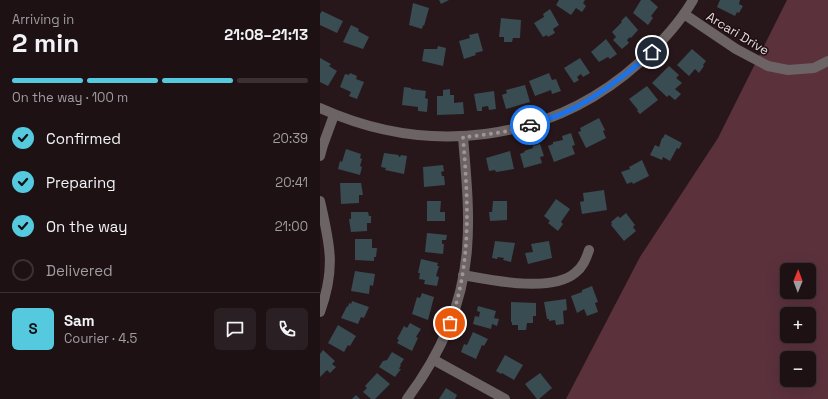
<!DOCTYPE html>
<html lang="en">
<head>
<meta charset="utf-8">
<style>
	body { margin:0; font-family:"Space Grotesk",sans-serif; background:#2a1f22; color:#f1f3f6; height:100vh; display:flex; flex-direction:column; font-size:15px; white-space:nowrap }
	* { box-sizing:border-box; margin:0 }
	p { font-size:13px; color:#a09da0 }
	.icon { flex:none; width:22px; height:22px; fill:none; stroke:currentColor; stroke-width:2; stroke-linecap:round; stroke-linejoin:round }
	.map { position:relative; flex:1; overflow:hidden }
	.details { display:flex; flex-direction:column; background:#1d1114; width:320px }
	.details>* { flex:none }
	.needle { width:26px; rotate:1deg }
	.controls { position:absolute; left:460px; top:263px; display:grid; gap:8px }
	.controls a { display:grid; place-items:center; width:36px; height:36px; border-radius:6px; background:#1d1114; box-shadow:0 4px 16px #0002,0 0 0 1px #3b3134; font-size:20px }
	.pin { position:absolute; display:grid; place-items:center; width:34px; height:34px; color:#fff; margin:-17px; border:2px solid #fff; border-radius:50%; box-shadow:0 1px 4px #0007 }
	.courier { position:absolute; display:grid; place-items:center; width:40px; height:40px; margin:-20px; border:3px solid #1a73e8; border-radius:50%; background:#fff; color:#222; box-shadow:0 1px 5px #0007 }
	.head em { font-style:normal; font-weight:700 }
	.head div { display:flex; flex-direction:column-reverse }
	.head { display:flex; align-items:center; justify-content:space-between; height:68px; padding:0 12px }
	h1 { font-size:26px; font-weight:700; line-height:30px }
	.bar { display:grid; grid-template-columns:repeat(4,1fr); gap:6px 4px; align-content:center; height:48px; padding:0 12px }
	.bar i { height:5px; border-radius:3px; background:#3b3134 }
	.bar .on { background:#55cadf }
	.bar p { grid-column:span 4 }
	.line { display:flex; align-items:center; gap:10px; padding:0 12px; border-top:1px solid #3b3134 }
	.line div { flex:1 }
	.round { display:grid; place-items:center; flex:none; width:42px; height:42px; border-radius:6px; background:#2a1f22 }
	ol { padding:0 12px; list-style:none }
	li { display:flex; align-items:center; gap:12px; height:44px }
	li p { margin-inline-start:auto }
	li .icon { padding:4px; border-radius:50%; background:#55cadf; color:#111; stroke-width:4 }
	li:last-child { color:#a09da0 }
	li i { width:22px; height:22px; border:2px solid #3b3134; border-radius:50% }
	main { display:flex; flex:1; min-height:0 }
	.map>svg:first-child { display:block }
</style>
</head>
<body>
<main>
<section class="details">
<div class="head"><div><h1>2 min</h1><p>Arriving in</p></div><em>21:08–21:13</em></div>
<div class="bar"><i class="on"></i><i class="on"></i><i class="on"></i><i></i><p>On the way · 100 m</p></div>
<ol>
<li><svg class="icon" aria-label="check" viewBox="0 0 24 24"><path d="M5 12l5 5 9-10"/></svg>Confirmed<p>20:39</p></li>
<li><svg class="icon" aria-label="check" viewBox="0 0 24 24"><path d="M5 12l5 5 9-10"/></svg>Preparing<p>20:41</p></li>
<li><svg class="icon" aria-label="check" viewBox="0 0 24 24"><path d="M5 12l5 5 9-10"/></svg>On the way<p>21:00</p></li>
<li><i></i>Delivered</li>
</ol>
<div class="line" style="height:72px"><b class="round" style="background:#55cadf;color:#111">S</b><div><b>Sam</b><p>Courier · 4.5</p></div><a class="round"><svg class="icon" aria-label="chat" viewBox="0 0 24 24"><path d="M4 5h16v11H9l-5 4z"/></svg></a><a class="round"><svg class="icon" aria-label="phone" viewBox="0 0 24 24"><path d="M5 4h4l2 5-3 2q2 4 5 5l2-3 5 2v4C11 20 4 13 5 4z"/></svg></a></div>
</section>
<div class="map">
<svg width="508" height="399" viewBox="0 0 508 399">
	<rect width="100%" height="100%" fill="#27171b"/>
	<path fill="#5b313c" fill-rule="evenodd" d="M467 0H508V399H246L320 257 398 138ZM467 270H489V292H467ZM467 314H489V336H467ZM467 358H489V380H467Z"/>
	<g fill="#384c51">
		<polygon points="119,0 129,0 121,4"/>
		<polygon points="239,0 265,0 263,3 266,6 262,12 256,8 251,15 236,5"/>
		<polygon points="321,0 330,0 338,7 331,16 333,18 328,25 313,13"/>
		<polygon points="400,0 420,0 419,4 423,6 419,13 417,12 415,16 397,7"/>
		<polygon points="93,3 109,8 104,26 103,25 102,29 89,25"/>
		<polygon points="230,9 239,25 233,29 235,33 228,37 227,35 223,37 214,23 224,17 223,14"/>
		<polygon points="2,11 23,21 17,33 0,25 0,14"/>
		<polygon points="306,16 318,30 311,38 310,37 307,40 309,43 302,49 293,40 296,37 292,32 302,22 301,21"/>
		<polygon points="181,18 201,20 200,38 193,38 192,42 184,42 184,37 179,37"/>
		<polygon points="31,25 39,29 38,31 49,37 43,49 23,42"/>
		<polygon points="158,33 163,51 155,53 156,55 144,59 139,41 150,38 149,35"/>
		<polygon points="286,39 297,54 290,59 288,57 279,62 271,52"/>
		<polygon points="118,46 126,48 123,66 102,61 104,49 117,49"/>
		<polygon points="372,49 386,61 383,65 384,66 379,73 375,69 369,76 357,65"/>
		<polygon points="0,58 11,64 9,66 17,71 8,86 0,82"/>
		<polygon points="260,58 270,73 263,77 261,74 257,77 259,80 254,83 244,68"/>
		<polygon points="349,66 359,75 356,78 362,83 355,89 361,94 355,100 349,95 347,97 332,83"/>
		<polygon points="30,73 37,76 36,79 44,82 37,99 29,96 31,92 20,87 25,74 29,75"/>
		<polygon points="229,73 232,80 236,79 241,91 232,94 231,90 215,96 209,81"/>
		<polygon points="205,85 210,102 186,109 182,95 187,93 186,90"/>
		<polygon points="327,86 338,100 320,114 317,111 318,110 309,99"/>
		<polygon points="84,87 91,88 91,89 106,91 105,98 108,99 107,112 98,111 98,107 82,105"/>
		<polygon points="130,89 130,95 134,95 134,103 143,102 144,114 117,115 117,96 123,96 123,90"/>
		<polygon points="174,91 176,109 169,110 168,106 162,107 162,111 157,111 154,94"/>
		<polygon points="279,118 285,130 283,131 286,138 266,148 258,132 261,131 260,128"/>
		<polygon points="251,133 255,145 252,146 255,154 234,162 228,146 233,144 233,142 243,140 242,136"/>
		<polygon points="345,134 362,143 359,149 357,148 350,161 343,157 342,160 330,155 335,145 339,147 342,138 343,138"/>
		<polygon points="220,144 224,156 220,157 222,163 204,168 200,154 205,152 204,151 213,148 213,146"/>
		<polygon points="26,149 41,154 40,158 42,159 40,166 42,167 40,175 18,169 20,161 22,162"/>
		<polygon points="190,151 194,169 176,172 175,170 169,171 166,158"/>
		<polygon points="64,153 79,155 78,156 80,157 81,155 87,156 84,174 65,170 66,168 61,167"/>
		<polygon points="322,160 329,176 313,184 312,182 307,184 301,172 310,169 309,167"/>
		<polygon points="123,165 124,171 121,172 122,176 124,176 125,185 104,187 103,167"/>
		<polygon points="20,183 41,183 43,195 39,195 39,203 21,204"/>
		<polygon points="284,190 287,210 262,214 260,202 264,201 263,193"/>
		<polygon points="236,199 250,209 241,222 243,224 238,231 228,223 230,221 224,216"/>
		<polygon points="107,201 121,201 120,212 125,212 125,221 107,221"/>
		<polygon points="173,201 187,201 187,220 170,221 169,212 172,212"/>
		<polygon points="31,212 48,212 49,216 51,216 51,223 47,223 47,231 31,232 29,219 31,219"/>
		<polygon points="306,213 315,225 313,227 316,231 304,241 291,225 292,224 291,222 298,216 300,218"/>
		<polygon points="107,233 127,235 126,240 122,240 122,244 124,244 123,254 105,252"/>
		<polygon points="35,239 52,239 52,248 57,248 56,257 54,257 54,261 35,260"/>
		<polygon points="175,241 195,243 191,262 183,260 184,258 178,257 177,259 172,258"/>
		<polygon points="229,241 232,258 208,264 205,253 213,252 211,244"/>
		<polygon points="101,259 118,263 117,266 119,266 116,276 119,277 117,286 104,284 105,280 99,279 100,273 98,273"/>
		<polygon points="35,271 55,274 53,286 50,285 49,294 31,291"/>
		<polygon points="272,286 278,302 275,303 278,312 267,316 264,309 257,313 251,296 262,292 262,290"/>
		<polygon points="102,293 114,297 108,320 92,314 97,297 100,298"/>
		<polygon points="246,299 247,310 243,311 244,324 236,325 235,320 229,321 229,319 227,319 224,302"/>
		<polygon points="32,301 49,307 44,318 41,317 38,324 21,318 27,306 28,307 29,303 31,304"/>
		<polygon points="191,302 216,303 216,316 213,316 213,323 207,323 206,330 198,330 198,325 192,325 192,322 191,322"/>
		<polygon points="158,306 176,311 174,318 179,319 177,326 172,324 171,329 153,324 155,316 159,317 160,312 157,311"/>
		<polygon points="90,323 101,329 96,337 98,338 92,351 77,343 79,340 77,339 84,326 87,328"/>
		<polygon points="18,325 36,336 30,346 28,345 24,352 8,343"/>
		<polygon points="153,332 168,339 164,346 162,345 156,359 141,352 144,344 147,345"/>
		<polygon points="3,350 15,361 12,364 16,367 10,373 7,370 0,377 0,354"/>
		<polygon points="72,352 84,359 80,365 81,365 79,369 81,369 75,377 59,367 63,361 67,360"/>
		<polygon points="185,355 203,365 194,380 182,373 181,374 176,371"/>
		<polygon points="57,373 70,384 55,399 51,399 43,392 47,388 45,386"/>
		<polygon points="220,373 232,388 219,399 217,399 205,384"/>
		<polygon points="126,388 137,395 135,399 119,399"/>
		<polygon points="36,395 40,399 32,399"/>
	</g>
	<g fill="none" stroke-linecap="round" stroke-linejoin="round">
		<g stroke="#6c6364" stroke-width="10">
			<polyline points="364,14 416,49 448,66 468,70 494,68 508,61"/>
			<path d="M0 108C109 157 230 143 320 62 340 44 359 24 373 0"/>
			<polyline points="0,156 3,145 14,115"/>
			<path d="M0 201C10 245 16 268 0 312"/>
			<path d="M143 275C171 280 231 293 255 273 263 267 266 259 269 250"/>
			<polyline points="114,360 185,399"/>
			<path d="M87 399C120 355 143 304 147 249 150 212 146 174 143 137"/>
		</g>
	</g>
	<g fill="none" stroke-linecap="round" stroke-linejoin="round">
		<path stroke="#a19496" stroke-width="4" stroke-dasharray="0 7.2" d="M130 323C152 263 148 200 143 137 166 135 189 132 210 125"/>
		<path stroke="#1a73e8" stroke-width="5" d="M210 125C223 120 236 117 248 111 279 96 306 75 332 52"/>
	</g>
	<g text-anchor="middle" stroke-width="3" stroke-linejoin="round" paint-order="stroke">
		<g font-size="13" fill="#e2d7d9" stroke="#1d0e12">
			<text transform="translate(418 33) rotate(31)" y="5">Arcari Drive</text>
		</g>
	</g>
</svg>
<div class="controls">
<a><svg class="needle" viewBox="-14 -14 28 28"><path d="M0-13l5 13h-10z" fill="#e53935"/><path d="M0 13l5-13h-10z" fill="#a09da0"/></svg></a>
<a>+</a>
<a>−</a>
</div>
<div class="pin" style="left:130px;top:323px;background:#ea580c"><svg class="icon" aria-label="bag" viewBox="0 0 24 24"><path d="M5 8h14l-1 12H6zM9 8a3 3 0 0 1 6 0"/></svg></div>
<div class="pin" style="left:332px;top:52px;background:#1f2937"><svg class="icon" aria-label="home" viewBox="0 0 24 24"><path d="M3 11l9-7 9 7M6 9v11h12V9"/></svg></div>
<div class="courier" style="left:210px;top:125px"><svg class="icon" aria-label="car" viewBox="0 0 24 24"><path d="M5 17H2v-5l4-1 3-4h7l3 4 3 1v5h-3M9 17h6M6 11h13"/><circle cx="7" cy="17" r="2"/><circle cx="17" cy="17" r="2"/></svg></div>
</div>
</main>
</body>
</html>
